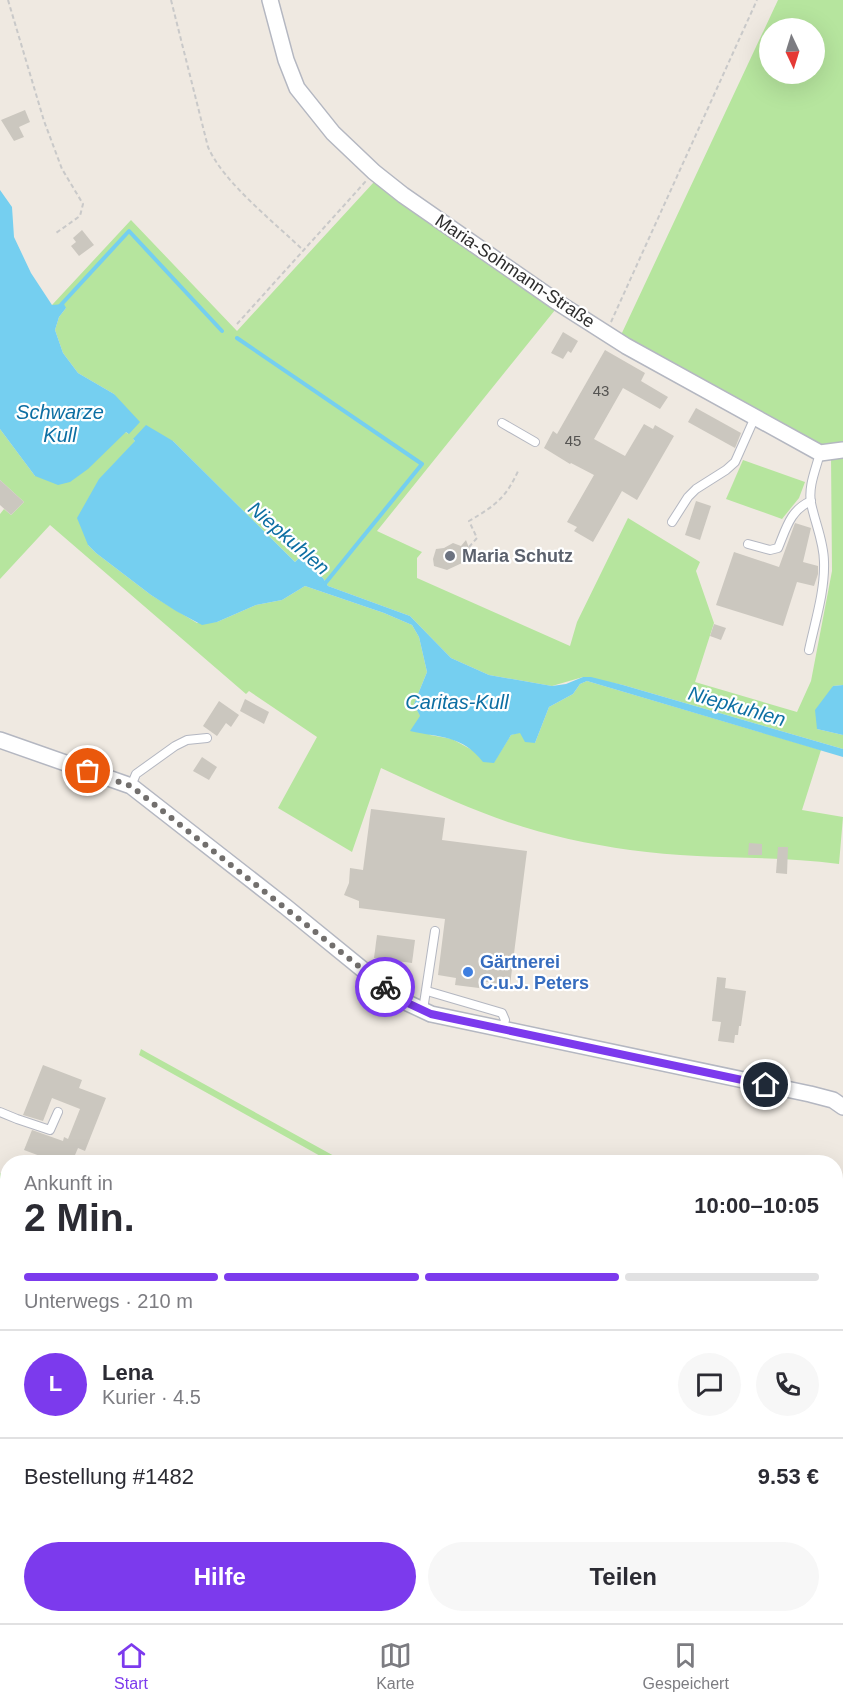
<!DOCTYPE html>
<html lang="de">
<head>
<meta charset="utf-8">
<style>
	body { margin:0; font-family:Arial,sans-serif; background:#f7f7f7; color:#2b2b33; height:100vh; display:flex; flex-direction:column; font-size:22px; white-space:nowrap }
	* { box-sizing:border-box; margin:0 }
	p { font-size:20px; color:#7c7c81 }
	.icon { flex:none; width:33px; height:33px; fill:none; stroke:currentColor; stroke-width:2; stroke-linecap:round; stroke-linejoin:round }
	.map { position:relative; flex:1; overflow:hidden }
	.side { position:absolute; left:0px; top:1155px; width:843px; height:468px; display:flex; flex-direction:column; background:#fff; border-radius:24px 24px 0 0; box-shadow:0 6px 24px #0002 }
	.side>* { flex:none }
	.needle { width:39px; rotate:176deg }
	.tools { position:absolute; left:759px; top:18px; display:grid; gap:12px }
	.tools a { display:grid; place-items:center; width:66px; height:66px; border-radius:50%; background:#fff; box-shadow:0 6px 24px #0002; font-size:30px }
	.pin { position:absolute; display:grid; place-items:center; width:51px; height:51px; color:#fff; margin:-26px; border:3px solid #fff; border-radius:50%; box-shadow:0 2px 6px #0007 }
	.courier { position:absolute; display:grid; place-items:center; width:60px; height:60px; margin:-30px; border:4px solid #7c3aed; border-radius:50%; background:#fff; color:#222; box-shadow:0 2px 8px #0007 }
	.head em { font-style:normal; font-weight:700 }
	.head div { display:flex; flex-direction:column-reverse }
	.head { display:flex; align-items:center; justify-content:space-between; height:102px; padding:0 24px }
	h1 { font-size:39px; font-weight:700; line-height:45px }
	.bar { display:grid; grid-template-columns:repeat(4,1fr); gap:9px 6px; align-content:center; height:72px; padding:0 24px }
	.bar i { height:8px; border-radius:4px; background:#e1e1e2 }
	.bar .selected { background:#7c3aed }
	.bar p { grid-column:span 4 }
	.line { display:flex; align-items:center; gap:15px; padding:0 24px; border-top:2px solid #e1e1e2 }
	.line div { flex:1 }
	.round { display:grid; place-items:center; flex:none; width:63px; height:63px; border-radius:32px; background:#f7f7f7 }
	.cta { display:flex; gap:12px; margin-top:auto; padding:12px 24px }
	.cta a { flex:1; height:69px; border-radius:36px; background:#7c3aed; color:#fff; font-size:24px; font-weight:700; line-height:69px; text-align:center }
	.cta a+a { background:#f7f7f7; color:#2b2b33 }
	.tab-bar { display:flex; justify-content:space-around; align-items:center; height:84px; border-top:2px solid #e1e1e2; background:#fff; font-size:16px; color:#7c7c81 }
	.tab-bar a { display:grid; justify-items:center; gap:3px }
	.tab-bar .selected { color:#7c3aed }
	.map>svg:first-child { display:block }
</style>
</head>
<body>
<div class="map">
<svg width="843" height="1623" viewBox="0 0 843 1623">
	<rect width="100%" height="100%" fill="#efe9e1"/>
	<g fill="#b6e59e" fill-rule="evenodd">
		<path d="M778 0H843V447L820 450 621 335ZM770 28H814V74H770Z"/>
		<path d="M374 182 555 310 377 531 422 552 417 558V578L570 646 577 622 628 518 700 562 696 571 714 623 695 682 797 712 811 681 832 571 831 455 843 453V685L833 686 817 729 843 735V749L623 685 583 677 552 686 489 675 451 658 410 616 328 586 323 578 300 557 295 562 173 441 133 439 135 441 88 545 96 553 151 595 197 623 217 622 256 605 282 600 305 586 384 613 412 625 419 637 427 672 414 704 430 735 452 739 494 762 511 735 520 732 535 743 549 707 573 694 580 684 587 681 821 750 802 810 843 817 839 864C770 855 700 860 630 850 580 843 528 831 481 812 447 799 414 783 381 768L352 852 278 808 317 737 249 691 246 694 50 525 0 579V514L4 509 11 515 24 502 0 480V429L35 476 126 432 128 434 114 394 78 373 63 353 55 330 59 317 66 308 52 305 131 220 237 331Z"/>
		<polygon points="743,460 805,482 799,498 782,519 726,499"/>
		<polygon points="141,1049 148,1053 345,1162 331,1162 139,1055"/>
		<polygon points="0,1173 7,1176 7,1314 0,1311"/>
		<polygon points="0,1481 7,1484 8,1616 36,1616 24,1623 0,1623"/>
		<polygon points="88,1616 243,1616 255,1623 92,1623"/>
		<polygon points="502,1616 557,1616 563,1623 512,1623"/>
	</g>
	<g fill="#75cff0">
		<polygon points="0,190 12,207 14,237 31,273 52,305 64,304 66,308 59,317 55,330 63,353 78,373 114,394 140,422 129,434 126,432 88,469 70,482 58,485 35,476 0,429"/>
		<path d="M146 425 173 441 295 562 300 557 323 578 328 586 410 616 451 658 489 675 552 686 566 684 583 677H591L623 685 843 749V757L587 681 580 684 573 694 549 707 535 743 525 742 520 733 511 735 494 763 483 762C462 735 441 738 410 731L420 716 414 704 427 672 419 637 412 625 384 613 305 586 282 600 256 605 217 622 202 625 176 611 151 595 96 553 88 545 77 518 99 479 135 441 133 439Z"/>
		<polygon points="843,685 843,735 817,729 815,710 833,686"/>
	</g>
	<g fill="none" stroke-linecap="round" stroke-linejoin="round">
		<g stroke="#75cff0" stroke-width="4">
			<polyline points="58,308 129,231 222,331"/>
			<polyline points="237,338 422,464 323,586"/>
			<polyline points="0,1314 8,1317"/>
			<polyline points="552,1616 559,1623"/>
		</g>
	</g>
	<g fill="#cbc7bf">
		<polygon points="25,110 30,122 19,127 24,137 14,141 1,120"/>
		<polygon points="82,230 94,245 79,256 71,246 76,242 73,238"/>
		<polygon points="563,332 578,341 571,353 568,351 563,359 551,353"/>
		<polygon points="605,350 645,373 641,381 668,397 660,409 623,388 594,439 625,456 644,424 653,429 655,425 674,436 637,500 622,491 593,542 574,531 577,527 567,522 594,475 571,463 570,464 544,448 553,431 557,434"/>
		<polygon points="696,408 741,433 735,448 688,422"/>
		<polygon points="0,480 24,502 11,515 0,505"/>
		<polygon points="696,501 711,506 700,540 685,535"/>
		<polygon points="795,523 811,528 803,562 818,566 818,574 814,586 797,582 783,626 716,605 734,552 779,567"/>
		<polygon points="466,540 472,556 465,555 462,563 447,570 434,566 433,559 436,549 444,548 453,543 461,546"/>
		<polygon points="714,624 726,628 721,640 710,636"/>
		<polygon points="245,699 269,712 264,724 240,711"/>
		<polygon points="219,701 239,715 231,727 226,723 217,736 203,726"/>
		<polygon points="202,757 217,767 209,780 193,771"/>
		<polygon points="371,809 445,818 442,840 527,851 510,985 480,981 479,988 455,985 456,978 438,975 445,919 359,908 359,901 344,895 349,883 350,868 363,870"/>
		<polygon points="749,843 762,844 762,855 748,855"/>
		<polygon points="778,847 788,847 787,874 776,873"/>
		<polygon points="377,935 415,940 412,963 374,958"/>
		<polygon points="717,977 726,978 725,988 746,991 741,1026 739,1026 738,1035 735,1035 734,1043 718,1041 721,1022 712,1021"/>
		<polygon points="43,1065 82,1080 79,1088 106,1098 85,1151 78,1148 72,1162 37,1162 40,1156 24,1150 32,1130 63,1141 64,1137 68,1139 80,1109 52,1098 43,1121 23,1115"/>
	</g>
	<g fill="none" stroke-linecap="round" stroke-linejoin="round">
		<defs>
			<g id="lane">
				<polyline points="502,423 535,442"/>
				<polyline points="672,522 688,497 696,489 726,470 735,462 755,417"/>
				<path d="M748 544 770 550 778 548C786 529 790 510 811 501"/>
				<path d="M809 650C815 622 825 591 824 562 824 542 815 523 811 503 808 486 816 469 820 453"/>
				<polyline points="131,786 136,774 175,746 187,740 207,738"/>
				<polyline points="427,991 502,1013 505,1020 502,1030"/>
				<polyline points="423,1010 435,931"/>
				<polyline points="0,1112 17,1119 50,1130 58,1112"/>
			</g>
			<g id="street">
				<polyline points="270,0 286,60 297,88 333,133 374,172 403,195 557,302 626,346 820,453 843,450"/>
				<polyline points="0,740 131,786 286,907 399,999 431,1014 810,1094 833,1100 843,1107"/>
				<polyline points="0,1530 8,1534"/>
				<polyline points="88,1623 96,1616"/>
			</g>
		</defs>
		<use href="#lane" stroke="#b4b7c1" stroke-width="10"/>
		<use href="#street" stroke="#b4b7c1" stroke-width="18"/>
		<g stroke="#c9c9c9" stroke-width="2" stroke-dasharray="4.5 3" stroke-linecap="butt">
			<polyline points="8,0 44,121 62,169 83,204 80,216 56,233"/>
			<path d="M171 0 208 147C223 182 274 222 303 250"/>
			<polyline points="611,322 757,0"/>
			<polyline points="237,324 366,181"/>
			<path d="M469 547 477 538 469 521C496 505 506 498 519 469"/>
			<polyline points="110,1616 127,1623"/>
		</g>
		<use href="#lane" stroke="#fff" stroke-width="8"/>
		<use href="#street" stroke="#fff" stroke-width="15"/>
	</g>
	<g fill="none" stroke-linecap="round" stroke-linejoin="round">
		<polyline stroke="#726f6d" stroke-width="6" stroke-dasharray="0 10.8" points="88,771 131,786 385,987"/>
		<polyline stroke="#7c3aed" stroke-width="8" points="385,987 399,999 431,1014 766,1085"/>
	</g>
	<circle fill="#6b7280" stroke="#fff" stroke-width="2" cx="450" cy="556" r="6"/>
	<circle fill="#3f7fe0" stroke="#fff" stroke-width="2" cx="468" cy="972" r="6"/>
	<g text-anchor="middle" stroke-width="4.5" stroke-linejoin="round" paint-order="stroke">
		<g font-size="15" fill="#555452">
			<text x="601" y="396">43</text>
			<text x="573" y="446">45</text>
		</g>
		<g font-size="18" fill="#2e2e2e" stroke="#fff">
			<text transform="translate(515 271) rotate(34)" y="6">Maria-Sohmann-Straße</text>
		</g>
		<g font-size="18" font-weight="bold" fill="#5b616d" stroke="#fff" text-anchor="start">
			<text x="462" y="562">Maria Schutz</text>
		</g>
		<g font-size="18" font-weight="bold" fill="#366cbe" stroke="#fff" text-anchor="start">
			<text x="480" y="968">Gärtnerei<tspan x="480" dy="21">C.u.J. Peters</tspan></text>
		</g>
		<g font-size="20" font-style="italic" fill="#0d6fa3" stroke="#fff">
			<text x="60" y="419">Schwarze<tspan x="60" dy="23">Kull</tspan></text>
			<text transform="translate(289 538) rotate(41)" y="7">Niepkuhlen</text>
			<text x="457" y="709">Caritas-Kull</text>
			<text transform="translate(737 706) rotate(16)" y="7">Niepkuhlen</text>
		</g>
	</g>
</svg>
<div class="tools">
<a><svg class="needle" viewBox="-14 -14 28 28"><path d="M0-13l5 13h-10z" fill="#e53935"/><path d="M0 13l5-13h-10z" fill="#7c7c81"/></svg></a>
</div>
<div class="pin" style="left:88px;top:771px;background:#ea580c"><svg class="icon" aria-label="bag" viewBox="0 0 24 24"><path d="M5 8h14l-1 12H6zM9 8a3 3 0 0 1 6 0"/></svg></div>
<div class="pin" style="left:766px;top:1085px;background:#1f2937"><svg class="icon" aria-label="home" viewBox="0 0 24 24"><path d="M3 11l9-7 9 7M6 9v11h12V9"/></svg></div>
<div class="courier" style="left:385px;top:987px"><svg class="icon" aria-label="bike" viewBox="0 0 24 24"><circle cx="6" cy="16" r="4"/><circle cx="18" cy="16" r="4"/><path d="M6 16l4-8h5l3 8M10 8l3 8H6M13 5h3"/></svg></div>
<section class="side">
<div class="head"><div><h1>2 Min.</h1><p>Ankunft in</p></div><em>10:00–10:05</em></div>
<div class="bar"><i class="selected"></i><i class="selected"></i><i class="selected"></i><i></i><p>Unterwegs · 210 m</p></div>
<div class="line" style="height:108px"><b class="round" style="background:#7c3aed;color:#fff">L</b><div><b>Lena</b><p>Kurier · 4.5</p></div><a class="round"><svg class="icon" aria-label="chat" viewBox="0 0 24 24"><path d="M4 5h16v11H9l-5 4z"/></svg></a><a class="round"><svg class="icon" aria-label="phone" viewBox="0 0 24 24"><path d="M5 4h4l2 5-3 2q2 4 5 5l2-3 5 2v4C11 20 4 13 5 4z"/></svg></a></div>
<div class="line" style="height:78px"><div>Bestellung #1482</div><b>9.53 €</b></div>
<div class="cta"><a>Hilfe</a><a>Teilen</a></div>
</section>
</div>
<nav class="tab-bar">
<a class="selected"><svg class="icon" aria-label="home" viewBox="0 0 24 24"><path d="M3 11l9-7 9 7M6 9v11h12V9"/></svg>Start</a>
<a><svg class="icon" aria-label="map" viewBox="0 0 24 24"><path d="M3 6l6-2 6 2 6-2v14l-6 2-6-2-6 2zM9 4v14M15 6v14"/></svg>Karte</a>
<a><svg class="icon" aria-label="saved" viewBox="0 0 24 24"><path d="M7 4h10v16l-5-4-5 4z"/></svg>Gespeichert</a>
</nav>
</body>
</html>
